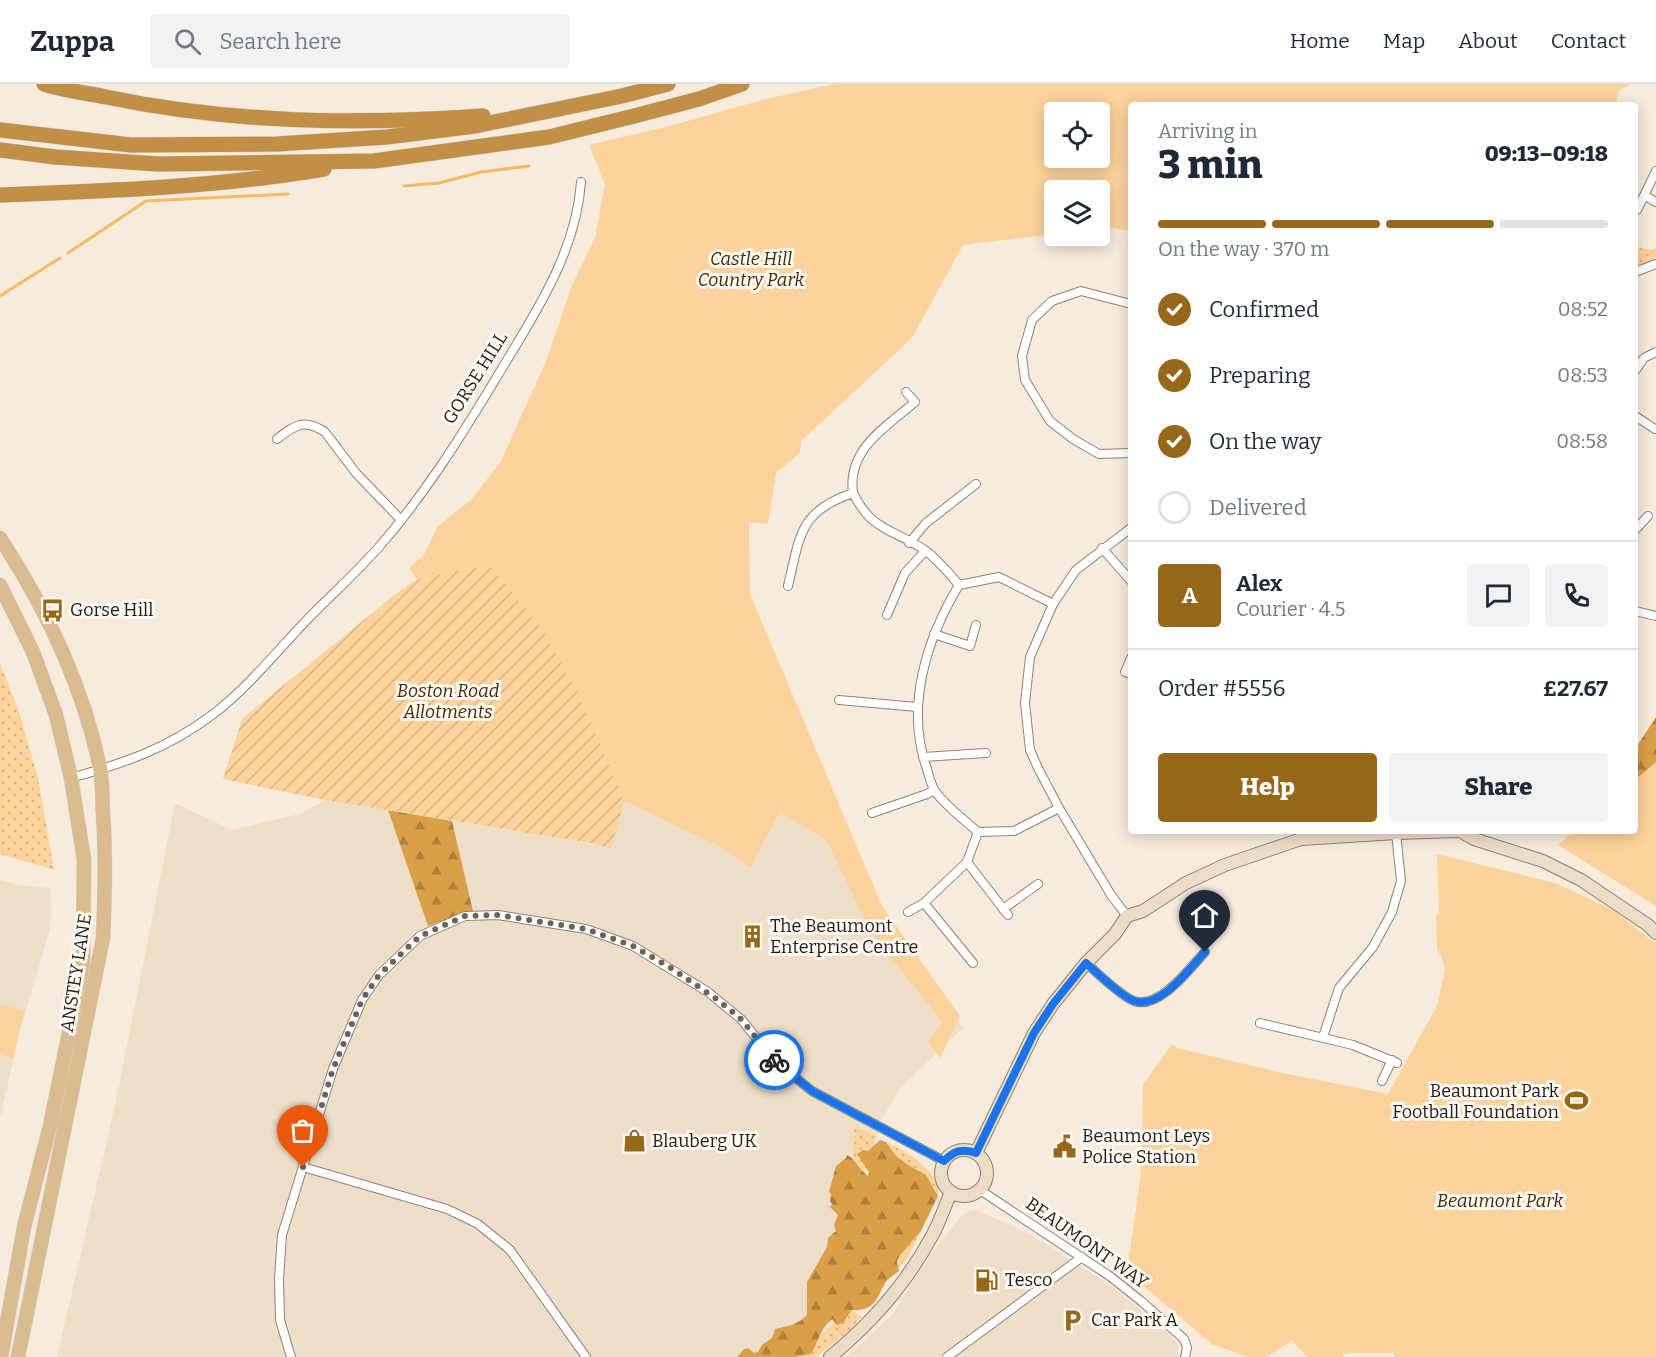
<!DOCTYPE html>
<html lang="en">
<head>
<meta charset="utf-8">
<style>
	body { margin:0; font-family:Bitter,serif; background:#f2f2f3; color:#1f2937; height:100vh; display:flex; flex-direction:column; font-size:22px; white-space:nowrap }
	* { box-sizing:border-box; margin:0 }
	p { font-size:20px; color:#747a83 }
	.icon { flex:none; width:33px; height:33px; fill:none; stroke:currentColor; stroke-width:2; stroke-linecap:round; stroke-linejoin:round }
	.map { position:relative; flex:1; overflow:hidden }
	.details { position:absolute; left:1128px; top:18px; width:510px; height:732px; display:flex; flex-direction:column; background:#fff; border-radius:6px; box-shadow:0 3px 15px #0003 }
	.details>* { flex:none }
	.controls { position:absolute; left:1044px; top:18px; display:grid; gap:12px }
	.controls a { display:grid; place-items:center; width:66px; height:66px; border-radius:6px; background:#fff; box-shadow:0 3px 15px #0003; font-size:30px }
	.pin { position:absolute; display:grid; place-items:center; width:51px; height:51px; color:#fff; margin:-62px -26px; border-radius:50% 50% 50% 0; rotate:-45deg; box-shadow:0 0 6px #0007 }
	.pin .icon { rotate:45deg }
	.courier { position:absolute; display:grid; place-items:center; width:60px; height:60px; margin:-30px; border:4px solid #1a73e8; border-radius:50%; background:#fff; color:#222; box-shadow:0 2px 8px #0007 }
	.overview em { font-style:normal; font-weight:800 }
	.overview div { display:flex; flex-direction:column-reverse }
	.overview { display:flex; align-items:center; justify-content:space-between; height:102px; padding:0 30px }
	h1 { font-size:39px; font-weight:800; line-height:45px }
	.bar { display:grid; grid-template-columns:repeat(4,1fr); gap:9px 6px; align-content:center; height:72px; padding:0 30px }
	.bar i { height:8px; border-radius:4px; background:#e0e1e3 }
	.bar .current { background:#98681a }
	.bar p { grid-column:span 4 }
	.line { display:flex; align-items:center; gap:15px; padding:0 30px; border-top:2px solid #e0e1e3 }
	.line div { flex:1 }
	.round { display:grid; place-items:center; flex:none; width:63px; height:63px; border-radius:6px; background:#f2f2f3 }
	ol { padding:0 30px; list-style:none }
	li { display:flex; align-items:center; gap:18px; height:66px }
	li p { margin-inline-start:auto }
	li .icon { padding:6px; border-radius:50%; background:#98681a; color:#fff; stroke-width:4 }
	li:last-child { color:#747a83 }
	li i { width:33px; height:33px; border:3px solid #e0e1e3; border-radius:50% }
	.action { display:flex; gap:12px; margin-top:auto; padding:12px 30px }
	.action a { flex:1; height:69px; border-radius:6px; background:#98681a; color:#fff; font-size:24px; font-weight:800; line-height:69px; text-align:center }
	.action a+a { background:#f2f2f3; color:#1f2937 }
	header { display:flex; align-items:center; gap:36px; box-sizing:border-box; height:84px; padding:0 30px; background:#fff; border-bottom:2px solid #e0e1e3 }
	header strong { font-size:28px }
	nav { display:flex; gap:33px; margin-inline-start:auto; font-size:21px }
	.search { width:420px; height:54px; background:#f2f2f3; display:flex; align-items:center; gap:15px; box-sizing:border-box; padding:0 21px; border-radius:6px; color:#747a83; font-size:22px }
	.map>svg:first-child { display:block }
</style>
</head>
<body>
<header>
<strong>Zuppa</strong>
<div class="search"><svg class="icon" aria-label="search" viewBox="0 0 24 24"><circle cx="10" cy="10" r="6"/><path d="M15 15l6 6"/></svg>Search here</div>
<nav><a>Home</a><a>Map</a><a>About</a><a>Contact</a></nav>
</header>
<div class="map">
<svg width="1656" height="1273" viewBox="0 0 1656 1273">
	<defs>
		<pattern id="grass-dots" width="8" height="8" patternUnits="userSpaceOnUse" patternTransform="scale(1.5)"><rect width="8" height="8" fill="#fcd39c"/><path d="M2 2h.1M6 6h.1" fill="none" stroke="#d8b586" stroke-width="1.8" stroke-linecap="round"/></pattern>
		<pattern id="forest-firs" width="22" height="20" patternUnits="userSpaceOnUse" patternTransform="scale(1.5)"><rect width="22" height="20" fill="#da9f48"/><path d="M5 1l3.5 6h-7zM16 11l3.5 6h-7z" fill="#b0813b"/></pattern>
		<pattern id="garden-furrows" width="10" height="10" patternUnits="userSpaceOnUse" patternTransform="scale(1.5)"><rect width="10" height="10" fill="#fcd39c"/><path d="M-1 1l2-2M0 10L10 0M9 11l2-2" fill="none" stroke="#d8b586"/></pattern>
	</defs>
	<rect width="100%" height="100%" fill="#f7ebdc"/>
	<g fill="#efdfc9">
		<polygon points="325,716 388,726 428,842 473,826 452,737 596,760 610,764 624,717 727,766 750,784 780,728 827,757 946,925 963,944 900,1004 882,1035 854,1131 838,1232 823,1247 792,1273 57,1273 116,1017 175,719 232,746 303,729"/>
		<polygon points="0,796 19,801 51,804 50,845 19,950 0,1035"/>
		<polygon points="972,1126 977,1126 1023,1147 1049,1162 1120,1208 1172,1253 1178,1261 1178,1273 846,1273 894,1229 909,1202 937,1162 963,1130"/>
	</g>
	<g fill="url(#grass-dots)">
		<polygon points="1656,162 1656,180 1635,188 1635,163 1654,166"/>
		<polygon points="0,579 19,628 38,694 54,786 0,770"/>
		<polygon points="854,1042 875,1052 872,1065 868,1067 864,1089 853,1074"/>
		<path d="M886 1058C904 1065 943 1089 938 1112L933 1102 918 1085 907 1081 896 1072Z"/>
		<path d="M921 1147 909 1171 898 1185C896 1168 911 1159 921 1147Z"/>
		<polygon points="852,1226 861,1233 850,1246 816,1273 795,1273 807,1271 815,1265 821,1251 834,1238 837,1241 847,1235"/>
	</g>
	<g fill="url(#forest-firs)">
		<polygon points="1656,633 1656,704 1635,722 1635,665"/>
		<polygon points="388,726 452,737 473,827 428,842"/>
		<path d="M880 1056 886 1058 896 1072 907 1080 926 1091 938 1112 921 1147 901 1170 897 1177 899 1187C894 1191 887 1195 884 1201 876 1216 874 1227 852 1226L843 1239 837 1241 832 1235C820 1244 819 1258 811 1270L795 1273H737L744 1265 748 1264 754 1269 758 1268 762 1261 772 1254 775 1245C787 1242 798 1241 807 1231V1198L827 1163 828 1154 836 1147 834 1141 838 1131 830 1123 832 1120 830 1117 831 1110 829 1108 836 1082 846 1074 847 1071C857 1076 859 1086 868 1092L869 1088 857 1070 863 1066 868 1067Z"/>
	</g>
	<g fill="#fcd39c" fill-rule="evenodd">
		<path d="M834 0H1632L1619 6 1615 21H1131V147L1107 143 1100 144V106H1054V150L963 161 912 254 801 357 800 369 776 389 768 440 749 438 750 510 882 822 960 932 940 974 928 957 943 939 870 847 827 757 780 728 750 784 727 766 624 717 601 662 489 481 417 495 409 484 424 471 438 442 471 416 501 377 546 277 573 199 595 154 605 100 589 61 670 42 766 15ZM1054 28H1100V74H1054Z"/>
		<polygon points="1656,678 1656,822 1558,761 1574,747 1635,747 1635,696"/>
		<polygon points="1437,770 1555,799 1613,826 1656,860 1656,1273 1394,1273 1394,1269 1347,1269 1342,1273 1307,1273 1292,1256 1267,1273 1248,1273 1212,1260 1127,1188 1141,1089 1143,1001 1172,960 1177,964 1278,988 1388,1010 1437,922 1445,886 1443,877 1437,865 1436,831 1439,830"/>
		<polygon points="0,920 24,927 13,974 0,970"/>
	</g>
	<polygon fill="url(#garden-furrows)" points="489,481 541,543 575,604 601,662 624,717 611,765 596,760 325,716 223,695 242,635 393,512 417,495"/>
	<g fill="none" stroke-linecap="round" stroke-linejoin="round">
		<g stroke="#f7ba65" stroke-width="3">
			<polyline points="404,102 439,99 481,88 529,82"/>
			<polyline points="68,169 146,117 288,110"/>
			<polyline points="0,212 60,174"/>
		</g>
		<defs>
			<g id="street">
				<polyline points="1645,112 1656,118"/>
				<polyline points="1637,126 1656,87"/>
				<polyline points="1635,188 1656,180"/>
				<polyline points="1131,220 1081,207 1052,217 1032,236 1022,272 1025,296 1050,337 1073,355 1099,370 1131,369"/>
				<polyline points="1635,287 1644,274 1656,268"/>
				<polyline points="1635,332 1655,345"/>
				<path d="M277 355C295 341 304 334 325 348L356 389 401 436"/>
				<path d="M853 409C847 365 886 343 915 318L906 308"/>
				<polyline points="1635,446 1648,432"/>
				<polyline points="909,459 926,439 976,400"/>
				<polyline points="1102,464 1131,497"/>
				<path d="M788 502C800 452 799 427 853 409 873 449 893 444 926 467 939 477 949 489 959 501"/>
				<path d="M1053 520 999 493 959 501C926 556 905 623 927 685 929 692 931 701 935 707 943 719 966 738 978 748L1014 747 1059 724"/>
				<polyline points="1635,527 1656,532"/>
				<polyline points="887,531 905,489 925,467"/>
				<polyline points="934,550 970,562 976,541"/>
				<polyline points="1131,574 1125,588 1131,590"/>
				<polyline points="839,616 917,623"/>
				<polyline points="923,673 986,669"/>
				<path d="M71 694C124 679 167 665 212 631 242 609 275 570 302 541 327 515 354 491 378 464 423 413 460 354 495 296 532 234 576 171 581 98"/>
				<polyline points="872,729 927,710 934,706"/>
				<polyline points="967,778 1008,831"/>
				<polyline points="924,819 973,879"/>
				<polyline points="1003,825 1038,800"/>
				<polyline points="908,828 924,819 967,778 978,748"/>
				<polyline points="1127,832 1111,811 1059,724 1038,684 1030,666 1025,619 1030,573 1053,520 1076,486 1131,444"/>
				<path d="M1086 879C1097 889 1122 913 1134 917 1159 926 1190 884 1205 868"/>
				<polyline points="1260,939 1353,961 1397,979"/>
				<polyline points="1323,953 1339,904 1373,863 1392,828 1401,797 1396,749"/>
				<polyline points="1382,997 1392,976"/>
				<polyline points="303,1083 447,1125 478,1140 510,1166 586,1273"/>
				<polyline points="980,1106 1111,1193 1141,1217 1184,1255 1187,1264 1185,1273"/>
				<polyline points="291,1273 280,1236 279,1195 282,1151 333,985 362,916 379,891 420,852 465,832 498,831 586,845 633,862 708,908 741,935 776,978 812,1007 944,1077"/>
				<polyline points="947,1273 1082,1173"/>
			</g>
			<g id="secondary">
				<circle cx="964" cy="1089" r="23"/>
				<polyline points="976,1069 1034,949 1053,920 1086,879 1115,850 1127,832 1143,827 1186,799 1225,781 1301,755 1396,749 1460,747 1474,755 1543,777 1581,796 1648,841 1656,849"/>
				<path d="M830 1273C873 1238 907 1199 933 1150 940 1137 945 1122 951 1108"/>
			</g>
			<g id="primary">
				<path d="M0 454C46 524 83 602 100 684 103 699 102 715 103 730 106 772 105 812 103 854L18 1273"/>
				<polyline points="0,501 33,568 56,631 71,694 84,775 83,880 50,1042 24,1143 1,1273"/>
			</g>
			<g id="highway">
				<path d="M44 0C64 6 85 9 106 13 231 39 356 41 483 32"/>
				<polyline points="0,46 131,61 277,60 387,53 475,42 622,12 668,0"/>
				<polyline points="0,66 55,73 158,80 374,77 549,53 634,32 699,15 742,0"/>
				<path d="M0 111C108 107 217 103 324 85"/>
			</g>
		</defs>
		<use href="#street" stroke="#8d8275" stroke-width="10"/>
		<use href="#secondary" stroke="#8d8275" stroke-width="14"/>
		<use href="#primary" stroke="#d2d2d1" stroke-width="15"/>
		<use href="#highway" stroke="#d2d2d1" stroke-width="16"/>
		<use href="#street" stroke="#fff" stroke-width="8"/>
		<use href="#secondary" stroke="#ecddc8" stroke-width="12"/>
		<use href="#primary" stroke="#dabc90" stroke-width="14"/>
		<use href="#highway" stroke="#c18f46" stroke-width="15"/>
	</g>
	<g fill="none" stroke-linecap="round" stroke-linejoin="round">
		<polyline stroke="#6b645c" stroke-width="6" stroke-dasharray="0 10.8" points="303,1083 333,985 362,916 379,891 420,852 465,832 498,831 586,845 633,862 671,884 718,916 741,935 774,976"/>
		<path stroke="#1a73e8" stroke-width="8" d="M774 976 812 1007 944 1077C954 1067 962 1064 976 1069L1034 949 1053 920 1086 879C1097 889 1122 913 1134 917 1160 926 1190 884 1205 868"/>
	</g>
	<defs>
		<symbol id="bus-bare" viewBox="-9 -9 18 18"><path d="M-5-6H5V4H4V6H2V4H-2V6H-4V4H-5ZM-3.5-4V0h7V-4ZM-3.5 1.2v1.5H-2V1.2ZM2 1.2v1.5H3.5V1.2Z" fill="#98681a" stroke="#fef9f3" stroke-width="2.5" paint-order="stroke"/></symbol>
		<symbol id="building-bare" viewBox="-9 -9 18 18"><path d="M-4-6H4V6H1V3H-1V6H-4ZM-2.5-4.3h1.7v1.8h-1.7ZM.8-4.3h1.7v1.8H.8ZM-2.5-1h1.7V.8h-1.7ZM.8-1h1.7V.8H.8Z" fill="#98681a" stroke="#fef9f3" stroke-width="2.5" paint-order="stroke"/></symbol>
		<symbol id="stadium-bare" viewBox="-9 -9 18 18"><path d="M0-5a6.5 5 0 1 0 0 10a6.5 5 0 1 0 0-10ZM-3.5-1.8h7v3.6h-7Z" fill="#98681a" stroke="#fef9f3" stroke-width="2.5" paint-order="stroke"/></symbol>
		<symbol id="shop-bare" viewBox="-9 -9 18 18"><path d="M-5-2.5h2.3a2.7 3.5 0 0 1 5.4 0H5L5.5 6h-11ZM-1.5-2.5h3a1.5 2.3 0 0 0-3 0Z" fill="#98681a" stroke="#fef9f3" stroke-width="2.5" paint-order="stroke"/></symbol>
		<symbol id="civic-bare" viewBox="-9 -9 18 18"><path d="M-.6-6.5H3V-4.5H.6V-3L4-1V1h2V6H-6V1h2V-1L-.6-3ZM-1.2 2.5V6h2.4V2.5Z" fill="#98681a" stroke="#fef9f3" stroke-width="2.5" paint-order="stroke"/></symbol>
		<symbol id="fuel-bare" viewBox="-9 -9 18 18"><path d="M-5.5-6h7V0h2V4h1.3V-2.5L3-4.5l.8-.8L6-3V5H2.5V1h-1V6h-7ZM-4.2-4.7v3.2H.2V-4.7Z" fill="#98681a" stroke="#fef9f3" stroke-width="2.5" paint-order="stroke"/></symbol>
		<symbol id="parking-bare" viewBox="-9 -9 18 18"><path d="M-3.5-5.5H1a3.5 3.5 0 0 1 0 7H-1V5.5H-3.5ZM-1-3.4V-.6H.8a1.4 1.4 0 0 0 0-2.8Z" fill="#98681a" stroke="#fef9f3" stroke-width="2.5" paint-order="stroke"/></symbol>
	</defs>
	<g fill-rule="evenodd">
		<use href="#bus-bare" x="36" y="510" width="33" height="33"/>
		<use href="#building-bare" x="736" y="836" width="33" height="33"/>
		<use href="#stadium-bare" x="1560" y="1000" width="33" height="33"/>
		<use href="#shop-bare" x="618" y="1040" width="33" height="33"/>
		<use href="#civic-bare" x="1048" y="1046" width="33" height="33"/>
		<use href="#fuel-bare" x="970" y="1180" width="33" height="33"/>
		<use href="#parking-bare" x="1056" y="1220" width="33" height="33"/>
	</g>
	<g text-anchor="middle" stroke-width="6" stroke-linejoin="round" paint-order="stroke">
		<g font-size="18" font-style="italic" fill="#432b05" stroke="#fef9f3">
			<text x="751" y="181">Castle Hill<tspan x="751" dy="21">Country Park</tspan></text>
			<text x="448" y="613">Boston Road<tspan x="448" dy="21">Allotments</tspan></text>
			<text x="1500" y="1123">Beaumont Park</text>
		</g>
		<g font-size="18" fill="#201c17" stroke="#fef9f3">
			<text transform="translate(475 294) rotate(-58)" y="6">GORSE HILL</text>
			<text transform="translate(76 889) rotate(-81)" y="6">ANSTEY LANE</text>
			<text transform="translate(1087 1159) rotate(35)" y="6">BEAUMONT WAY</text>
		</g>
		<g font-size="18" fill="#201c17" stroke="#fef9f3" text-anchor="start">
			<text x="70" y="532">Gorse Hill</text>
			<text x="770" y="848">The Beaumont<tspan x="770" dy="21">Enterprise Centre</tspan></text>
			<text x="1559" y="1013" text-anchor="end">Beaumont Park<tspan x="1559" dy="21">Football Foundation</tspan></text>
			<text x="1082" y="1058">Beaumont Leys<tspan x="1082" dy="21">Police Station</tspan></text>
			<text x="652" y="1063">Blauberg UK</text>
			<text x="1005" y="1202">Tesco</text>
			<text x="1091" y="1242">Car Park A</text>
		</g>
	</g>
</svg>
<div class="controls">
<a><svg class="icon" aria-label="locate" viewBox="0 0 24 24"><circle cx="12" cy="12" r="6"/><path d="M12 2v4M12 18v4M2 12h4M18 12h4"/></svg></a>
<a><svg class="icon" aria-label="layers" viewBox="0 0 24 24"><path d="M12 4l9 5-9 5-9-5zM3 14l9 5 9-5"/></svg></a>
</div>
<div class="pin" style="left:303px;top:1083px;background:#ea580c"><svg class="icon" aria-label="bag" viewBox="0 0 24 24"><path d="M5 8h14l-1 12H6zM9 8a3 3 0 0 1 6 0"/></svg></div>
<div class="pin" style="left:1205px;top:868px;background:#1f2937"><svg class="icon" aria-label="home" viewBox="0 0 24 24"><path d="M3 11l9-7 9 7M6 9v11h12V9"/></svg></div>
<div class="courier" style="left:774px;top:976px"><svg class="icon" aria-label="bike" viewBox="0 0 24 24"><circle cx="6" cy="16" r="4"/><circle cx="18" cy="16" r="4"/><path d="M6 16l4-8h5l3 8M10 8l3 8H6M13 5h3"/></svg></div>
<section class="details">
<div class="overview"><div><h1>3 min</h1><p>Arriving in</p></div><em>09:13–09:18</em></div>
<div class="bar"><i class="current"></i><i class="current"></i><i class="current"></i><i></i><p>On the way · 370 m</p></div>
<ol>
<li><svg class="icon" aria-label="check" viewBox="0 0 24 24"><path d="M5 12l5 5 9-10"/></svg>Confirmed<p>08:52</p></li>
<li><svg class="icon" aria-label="check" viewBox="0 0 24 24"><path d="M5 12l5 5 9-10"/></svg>Preparing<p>08:53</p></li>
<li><svg class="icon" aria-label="check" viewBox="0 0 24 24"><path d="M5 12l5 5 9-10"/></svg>On the way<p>08:58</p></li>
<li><i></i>Delivered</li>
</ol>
<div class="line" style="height:108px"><b class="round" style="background:#98681a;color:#fff">A</b><div><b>Alex</b><p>Courier · 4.5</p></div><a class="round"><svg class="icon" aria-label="chat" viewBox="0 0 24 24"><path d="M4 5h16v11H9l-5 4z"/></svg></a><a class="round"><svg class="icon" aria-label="phone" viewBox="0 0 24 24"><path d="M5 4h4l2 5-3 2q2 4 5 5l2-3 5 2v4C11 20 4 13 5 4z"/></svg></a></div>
<div class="line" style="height:78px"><div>Order #5556</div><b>£27.67</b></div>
<div class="action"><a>Help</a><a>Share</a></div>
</section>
</div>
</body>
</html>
